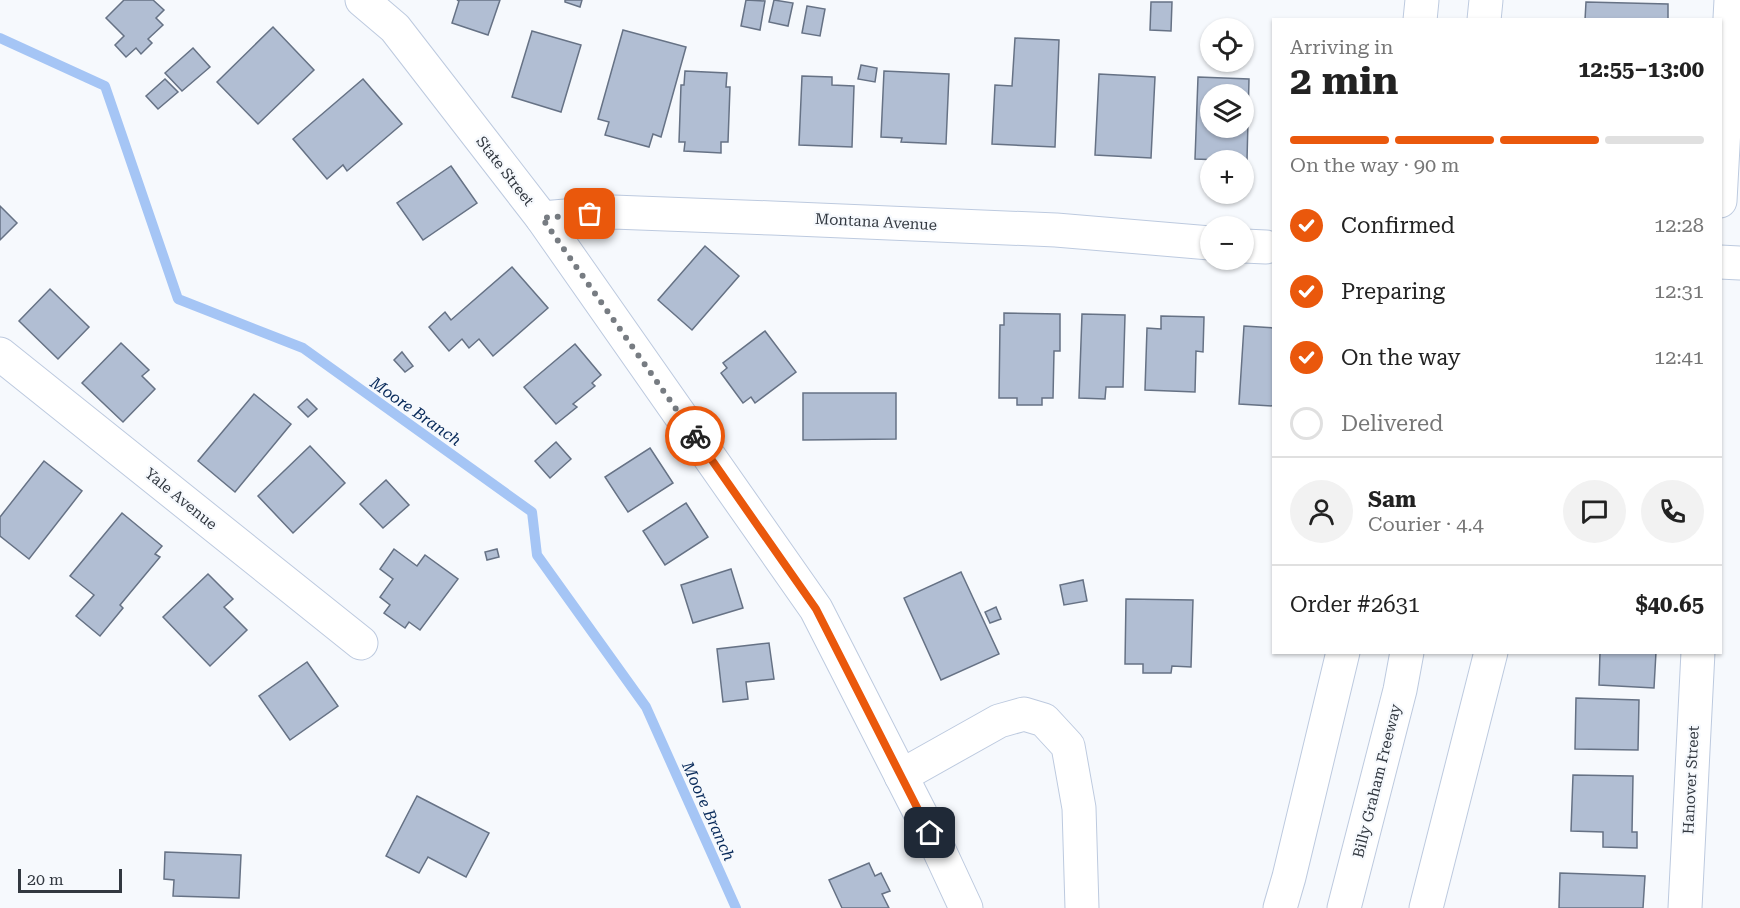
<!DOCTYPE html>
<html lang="en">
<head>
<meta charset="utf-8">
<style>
	body { margin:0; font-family:"Roboto Serif",serif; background:#f2f2f2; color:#222; height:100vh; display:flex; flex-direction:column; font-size:22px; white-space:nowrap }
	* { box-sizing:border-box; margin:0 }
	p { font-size:20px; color:#767676 }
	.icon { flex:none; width:33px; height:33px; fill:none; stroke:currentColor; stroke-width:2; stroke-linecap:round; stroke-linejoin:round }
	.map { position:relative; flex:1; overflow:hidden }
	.drawer { position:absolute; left:1272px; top:18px; width:450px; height:636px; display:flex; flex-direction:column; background:#fff; border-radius:0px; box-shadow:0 2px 4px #0004 }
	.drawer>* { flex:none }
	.controls { position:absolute; left:1200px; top:18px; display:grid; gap:12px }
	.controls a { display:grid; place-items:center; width:54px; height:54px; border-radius:50%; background:#fff; box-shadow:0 2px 4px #0004; font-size:30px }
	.scale { position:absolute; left:18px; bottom:15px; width:104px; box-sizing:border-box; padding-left:6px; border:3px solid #323840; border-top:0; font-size:16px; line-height:21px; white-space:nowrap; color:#323840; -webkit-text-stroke:4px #f6f9fd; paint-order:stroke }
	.pin { position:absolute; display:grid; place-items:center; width:51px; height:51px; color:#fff; margin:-26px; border-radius:12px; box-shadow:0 3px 9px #0006 }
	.courier { position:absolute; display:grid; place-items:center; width:60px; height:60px; margin:-30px; border:4px solid #ea580c; border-radius:50%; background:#fff; color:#222; box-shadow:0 2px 8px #0007 }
	.headline em { font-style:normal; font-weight:700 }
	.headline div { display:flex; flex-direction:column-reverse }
	.headline { display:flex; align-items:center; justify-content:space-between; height:102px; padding:0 18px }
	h1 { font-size:39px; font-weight:700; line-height:45px }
	.bar { display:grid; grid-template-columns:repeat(4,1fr); gap:9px 6px; align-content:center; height:72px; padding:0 18px }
	.bar i { height:8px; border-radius:4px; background:#e0e0e0 }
	.bar .selected { background:#ea580c }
	.bar p { grid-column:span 4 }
	.line { display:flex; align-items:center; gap:15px; padding:0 18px; border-top:2px solid #e0e0e0 }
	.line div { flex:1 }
	.round { display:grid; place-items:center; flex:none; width:63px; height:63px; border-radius:32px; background:#f2f2f2 }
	ol { padding:0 18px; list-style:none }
	li { display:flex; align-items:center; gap:18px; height:66px }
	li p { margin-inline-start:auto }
	li .icon { padding:6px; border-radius:50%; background:#ea580c; color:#fff; stroke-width:4 }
	li:last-child { color:#767676 }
	li i { width:33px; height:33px; border:3px solid #e0e0e0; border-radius:50% }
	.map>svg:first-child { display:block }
</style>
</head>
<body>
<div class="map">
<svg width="1740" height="908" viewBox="0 0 1740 908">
	<rect width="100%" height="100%" fill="#f6f9fd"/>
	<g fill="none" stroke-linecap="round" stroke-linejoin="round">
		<polyline stroke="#a5c5f5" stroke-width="10" points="0,38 105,86 178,299 303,348 532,512 537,555 646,707 736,908"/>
	</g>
	<g fill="#b1bed3" stroke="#667285" stroke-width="1.5" fill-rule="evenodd">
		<polygon points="124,0 153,0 164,10 156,18 163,25 148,39 152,43 141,54 136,48 126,57 115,45 124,36 106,18"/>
		<polygon points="457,0 500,0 488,35 452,23 459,1"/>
		<polygon points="565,0 582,0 580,7 565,2"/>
		<polygon points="746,0 765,1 760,30 741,26"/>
		<polygon points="774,0 793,3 788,26 769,22"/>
		<polygon points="1151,2 1172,2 1171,31 1150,30"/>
		<polygon points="1586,2 1668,4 1668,20 1585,20"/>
		<polygon points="807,6 825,9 820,36 802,33"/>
		<polygon points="273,27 314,70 258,124 217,82"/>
		<polygon points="623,30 686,47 661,137 653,134 649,147 605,135 609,122 598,119"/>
		<polygon points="532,31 581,45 561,112 512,97"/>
		<polygon points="1015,38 1059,40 1055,147 992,144 995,85 1012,86"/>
		<polygon points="193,48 210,67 182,91 165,73"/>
		<polygon points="861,65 877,68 875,82 858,79"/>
		<polygon points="685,71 727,73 726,87 730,87 728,142 721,142 721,153 684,151 685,142 679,142 681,85 684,85"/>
		<polygon points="884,71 949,74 946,144 901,142 902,138 881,137"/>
		<polygon points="1099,74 1155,77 1151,158 1095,155"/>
		<polygon points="802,76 832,77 832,85 854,86 852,147 799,145"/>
		<path d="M1198 77 1249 79 1247 161 1195 159ZM1210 94H1244V128H1210Z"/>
		<polygon points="165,79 178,92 158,109 146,96"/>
		<polygon points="363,79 402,124 347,171 343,165 327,179 293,139"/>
		<polygon points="451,166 477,203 423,240 397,203"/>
		<polygon points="0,206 17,223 0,240"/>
		<polygon points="705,246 739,276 692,330 658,300"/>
		<polygon points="512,267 548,308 493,356 479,339 469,348 462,339 449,351 429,327 445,312 451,320"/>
		<polygon points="50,289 89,327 58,359 19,321"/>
		<polygon points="1004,313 1060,314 1060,351 1054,351 1053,398 1042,398 1042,405 1017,405 1017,398 999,398 1000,325 1004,325"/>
		<polygon points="1082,314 1125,315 1123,387 1106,387 1105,399 1079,398"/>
		<polygon points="1161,316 1204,317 1203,352 1196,351 1195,392 1145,390 1147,328 1161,329"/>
		<polygon points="1244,326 1274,328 1274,406 1239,404"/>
		<polygon points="765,331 796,372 755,403 751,397 743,403 721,373 727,368 723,363"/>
		<polygon points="121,343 149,370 142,376 155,389 123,422 82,383"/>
		<polygon points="575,344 601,375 592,383 595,386 573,404 577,407 556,424 524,387"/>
		<polygon points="402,352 413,366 405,372 394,360"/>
		<polygon points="803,393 896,393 896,439 803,440"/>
		<polygon points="254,394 291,424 235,492 198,461"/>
		<polygon points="307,399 317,409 308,417 298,407"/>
		<polygon points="556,442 571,459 550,478 535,461"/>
		<polygon points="310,446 345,483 293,533 258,496"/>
		<polygon points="650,448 673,483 628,512 605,477"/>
		<polygon points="44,461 82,491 29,559 0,536 0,517"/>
		<polygon points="386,480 409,505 383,528 360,504"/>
		<polygon points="686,503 708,537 665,565 643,531"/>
		<polygon points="122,513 162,546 155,554 160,557 120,605 123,608 100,636 76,616 94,595 70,576"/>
		<polygon points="394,549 417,566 425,555 458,579 420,630 409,622 405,628 384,613 390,605 380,597 393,579 380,569"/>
		<polygon points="497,549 499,557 487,560 485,552"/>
		<polygon points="731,569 743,608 693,623 681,585"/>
		<polygon points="961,572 999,654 941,680 904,598"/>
		<polygon points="208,574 233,599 224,607 247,630 210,666 163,617"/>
		<polygon points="1083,580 1087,601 1064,605 1060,585"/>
		<polygon points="1126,599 1193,600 1191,667 1172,666 1171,673 1143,673 1143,664 1125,664"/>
		<polygon points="996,607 1001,619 990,623 985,612"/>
		<polygon points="769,643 774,679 746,682 748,699 723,702 717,649"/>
		<polygon points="1600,652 1656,652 1654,688 1599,685"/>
		<polygon points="307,662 338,706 290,740 259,696"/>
		<polygon points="1576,698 1639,700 1638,750 1575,749"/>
		<polygon points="1573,775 1633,776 1632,832 1637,832 1637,848 1603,847 1603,832 1571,831"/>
		<polygon points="417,796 489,833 466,877 428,857 419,873 386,856"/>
		<polygon points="165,852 241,855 239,898 173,896 174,880 164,879"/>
		<polygon points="869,863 875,876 881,873 890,891 882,894 889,908 842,908 829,880"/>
		<polygon points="1560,873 1645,876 1643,908 1559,908"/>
	</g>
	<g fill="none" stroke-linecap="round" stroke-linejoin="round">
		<defs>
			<g id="minor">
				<polyline points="362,0 395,28 542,218 816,609 940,852 966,908"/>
				<polyline points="542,218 613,212 772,218 1056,230 1210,243"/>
				<polyline points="1244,246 1266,247"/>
				<polyline points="1720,262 1740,263"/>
				<polyline points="0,354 361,643"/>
				<polyline points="901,776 999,721 1024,714 1044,720 1068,746 1079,808 1082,908"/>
				<polyline points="1685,908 1698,652"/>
			</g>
			<polyline id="major" points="1720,201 1731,0"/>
			<g id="highway">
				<polyline points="1420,20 1422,0"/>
				<polyline points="1484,20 1486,0"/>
				<polyline points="1280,908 1289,877 1343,652"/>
				<polyline points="1344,908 1400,690 1407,652"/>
				<polyline points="1426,908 1491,652"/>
			</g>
		</defs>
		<use href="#minor" stroke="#bdcadf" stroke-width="35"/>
		<use href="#major" stroke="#bdcadf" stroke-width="35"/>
		<use href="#highway" stroke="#bdcadf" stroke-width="35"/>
		<use href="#minor" stroke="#fff" stroke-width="33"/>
		<use href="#major" stroke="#fff" stroke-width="33"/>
		<use href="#highway" stroke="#fff" stroke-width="33"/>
	</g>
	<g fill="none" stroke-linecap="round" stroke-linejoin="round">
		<polyline stroke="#777c82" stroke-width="6" stroke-dasharray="0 10.8" points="590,214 542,218 695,436"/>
		<polyline stroke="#ea580c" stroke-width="8" points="695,436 816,609 930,833"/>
	</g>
	<g text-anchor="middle" stroke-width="4.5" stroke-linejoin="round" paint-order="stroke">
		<g font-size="15" fill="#323840" stroke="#f6f9fd">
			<text transform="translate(505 171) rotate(52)" y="5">State Street</text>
			<text transform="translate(876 222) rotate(3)" y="5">Montana Avenue</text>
			<text transform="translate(181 499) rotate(39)" y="5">Yale Avenue</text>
			<text transform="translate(1691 780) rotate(-87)" y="5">Hanover Street</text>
			<text transform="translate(1377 781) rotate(-76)" y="5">Billy Graham Freeway</text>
		</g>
		<g font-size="16" font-style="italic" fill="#082a5a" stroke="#f6f9fd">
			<text transform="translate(416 411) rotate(35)" y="6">Moore Branch</text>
			<text transform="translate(709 811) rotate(66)" y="6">Moore Branch</text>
		</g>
	</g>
</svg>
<div class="controls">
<a><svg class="icon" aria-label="locate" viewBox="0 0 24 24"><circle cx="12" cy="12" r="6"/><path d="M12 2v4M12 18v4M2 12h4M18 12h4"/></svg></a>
<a><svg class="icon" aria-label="layers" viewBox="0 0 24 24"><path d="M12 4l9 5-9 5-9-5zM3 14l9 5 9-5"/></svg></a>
<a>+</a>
<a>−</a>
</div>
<div class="scale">20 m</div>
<div class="pin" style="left:590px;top:214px;background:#ea580c"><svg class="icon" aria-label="bag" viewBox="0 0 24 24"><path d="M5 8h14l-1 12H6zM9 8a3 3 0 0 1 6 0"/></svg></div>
<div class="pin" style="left:930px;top:833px;background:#1f2937"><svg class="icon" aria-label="home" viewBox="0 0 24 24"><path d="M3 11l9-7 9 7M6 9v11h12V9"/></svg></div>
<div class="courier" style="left:695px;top:436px"><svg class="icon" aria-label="bike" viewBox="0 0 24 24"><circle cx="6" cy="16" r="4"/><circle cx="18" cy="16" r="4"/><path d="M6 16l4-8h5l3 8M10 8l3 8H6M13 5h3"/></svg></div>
<section class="drawer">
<div class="headline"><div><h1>2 min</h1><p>Arriving in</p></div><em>12:55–13:00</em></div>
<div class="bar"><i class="selected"></i><i class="selected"></i><i class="selected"></i><i></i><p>On the way · 90 m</p></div>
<ol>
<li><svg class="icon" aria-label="check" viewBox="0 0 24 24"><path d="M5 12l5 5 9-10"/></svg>Confirmed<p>12:28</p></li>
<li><svg class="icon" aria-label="check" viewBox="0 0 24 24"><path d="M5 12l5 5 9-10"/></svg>Preparing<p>12:31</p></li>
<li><svg class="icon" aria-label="check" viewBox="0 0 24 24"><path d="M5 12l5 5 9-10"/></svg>On the way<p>12:41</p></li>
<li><i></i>Delivered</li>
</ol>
<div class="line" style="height:108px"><a class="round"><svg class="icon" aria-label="person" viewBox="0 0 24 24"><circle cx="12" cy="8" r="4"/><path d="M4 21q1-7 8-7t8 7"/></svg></a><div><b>Sam</b><p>Courier · 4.4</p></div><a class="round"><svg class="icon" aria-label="chat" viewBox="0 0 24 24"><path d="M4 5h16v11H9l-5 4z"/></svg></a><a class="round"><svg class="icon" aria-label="phone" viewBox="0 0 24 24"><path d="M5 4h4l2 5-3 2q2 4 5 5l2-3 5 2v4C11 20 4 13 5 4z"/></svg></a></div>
<div class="line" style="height:78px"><div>Order #2631</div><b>$40.65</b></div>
</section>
</div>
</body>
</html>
